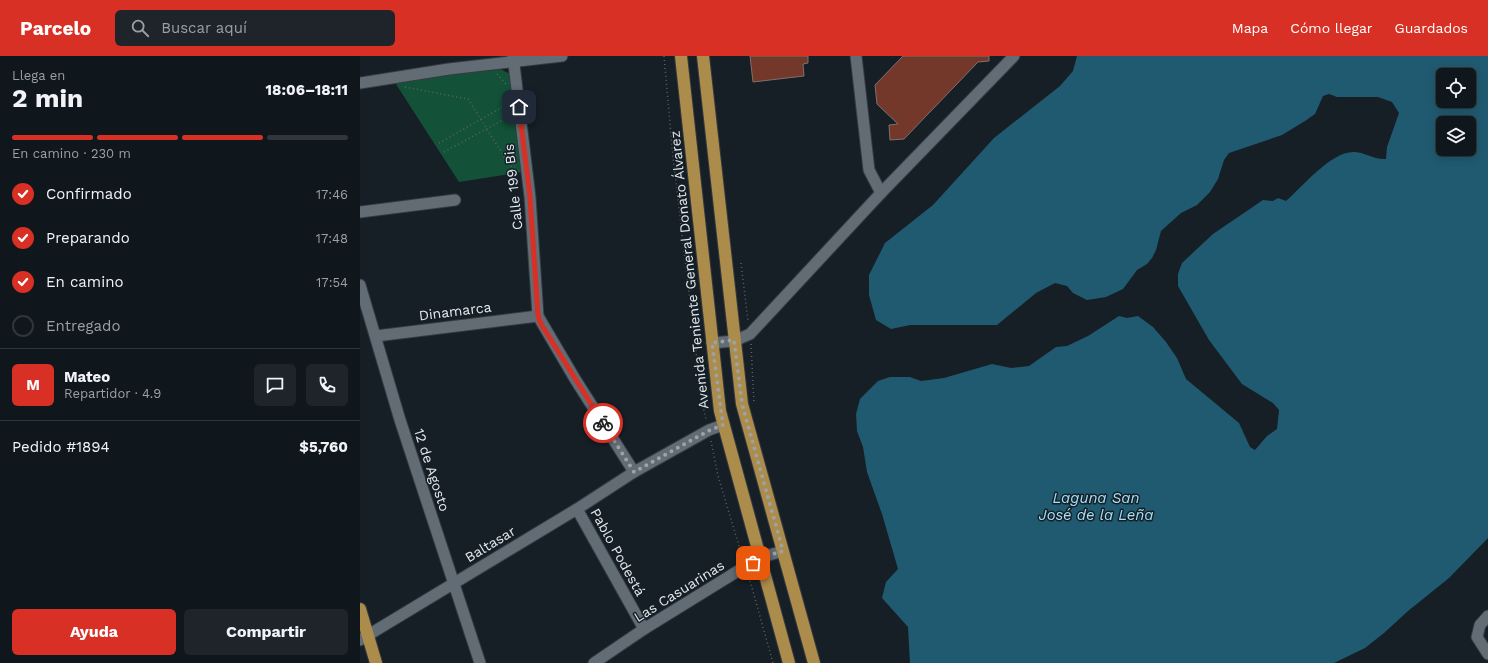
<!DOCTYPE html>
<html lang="es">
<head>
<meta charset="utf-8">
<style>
	body { margin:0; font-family:"Work Sans",sans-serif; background:#1e2429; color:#f1f3f6; height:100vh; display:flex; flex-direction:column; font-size:15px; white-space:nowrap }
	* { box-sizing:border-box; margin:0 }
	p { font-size:13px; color:#9c9fa3 }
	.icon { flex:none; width:22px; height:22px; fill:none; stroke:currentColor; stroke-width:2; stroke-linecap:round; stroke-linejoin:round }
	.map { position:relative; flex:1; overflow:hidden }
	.drawer { display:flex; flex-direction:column; background:#10171c; width:360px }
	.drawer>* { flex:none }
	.fabs { position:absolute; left:1076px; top:12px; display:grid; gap:8px }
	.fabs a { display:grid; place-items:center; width:40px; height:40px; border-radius:6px; background:#10171c; box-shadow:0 2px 10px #0003,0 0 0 1px #30363b; font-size:20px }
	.pin { position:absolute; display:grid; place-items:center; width:34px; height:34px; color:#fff; margin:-17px; border-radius:8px; box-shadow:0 2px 6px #0006 }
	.courier { position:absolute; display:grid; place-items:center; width:40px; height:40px; margin:-20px; border:3px solid #d93025; border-radius:50%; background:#fff; color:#222; box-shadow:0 1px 5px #0007 }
	.headline em { font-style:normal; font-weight:700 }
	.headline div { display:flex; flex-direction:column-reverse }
	.headline { display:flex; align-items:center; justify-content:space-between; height:68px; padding:0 12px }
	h1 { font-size:26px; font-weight:700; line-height:30px }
	.bar { display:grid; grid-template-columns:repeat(4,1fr); gap:6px 4px; align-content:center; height:48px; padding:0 12px }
	.bar i { height:5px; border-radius:3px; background:#30363b }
	.bar .selected { background:#d93025 }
	.bar p { grid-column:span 4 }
	.line { display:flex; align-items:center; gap:10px; padding:0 12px; border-top:1px solid #30363b }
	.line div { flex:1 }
	.round { display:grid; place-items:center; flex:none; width:42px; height:42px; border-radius:6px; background:#1e2429 }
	ol { padding:0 12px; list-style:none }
	li { display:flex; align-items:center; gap:12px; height:44px }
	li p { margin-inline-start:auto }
	li .icon { padding:4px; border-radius:50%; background:#d93025; color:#fff; stroke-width:4 }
	li:last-child { color:#9c9fa3 }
	li i { width:22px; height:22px; border:2px solid #30363b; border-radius:50% }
	.action { display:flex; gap:8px; margin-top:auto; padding:8px 12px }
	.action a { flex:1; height:46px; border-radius:6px; background:#d93025; color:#fff; font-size:16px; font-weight:700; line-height:46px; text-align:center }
	.action a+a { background:#1e2429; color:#f1f3f6 }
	header { display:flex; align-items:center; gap:24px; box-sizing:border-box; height:56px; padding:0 20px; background:#d93025; color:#fff }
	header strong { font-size:19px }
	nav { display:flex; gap:22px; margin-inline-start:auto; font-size:14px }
	.search { width:280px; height:36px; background:#1e2429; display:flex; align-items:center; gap:10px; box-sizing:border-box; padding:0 14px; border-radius:6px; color:#9c9fa3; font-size:15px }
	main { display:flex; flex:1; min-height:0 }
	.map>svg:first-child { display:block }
</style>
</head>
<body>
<header>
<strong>Parcelo</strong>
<div class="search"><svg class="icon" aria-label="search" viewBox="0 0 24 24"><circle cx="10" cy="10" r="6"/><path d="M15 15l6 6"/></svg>Buscar aquí</div>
<nav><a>Mapa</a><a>Cómo llegar</a><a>Guardados</a></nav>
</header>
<main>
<section class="drawer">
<div class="headline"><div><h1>2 min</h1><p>Llega en</p></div><em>18:06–18:11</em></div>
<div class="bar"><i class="selected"></i><i class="selected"></i><i class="selected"></i><i></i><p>En camino · 230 m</p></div>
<ol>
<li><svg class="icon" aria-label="check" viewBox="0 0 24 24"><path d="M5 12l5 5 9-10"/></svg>Confirmado<p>17:46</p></li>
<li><svg class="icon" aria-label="check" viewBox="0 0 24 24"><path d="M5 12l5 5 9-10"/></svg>Preparando<p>17:48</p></li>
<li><svg class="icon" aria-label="check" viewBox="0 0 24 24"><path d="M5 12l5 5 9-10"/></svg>En camino<p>17:54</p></li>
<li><i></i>Entregado</li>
</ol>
<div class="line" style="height:72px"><b class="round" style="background:#d93025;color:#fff">M</b><div><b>Mateo</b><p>Repartidor · 4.9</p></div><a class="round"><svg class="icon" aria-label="chat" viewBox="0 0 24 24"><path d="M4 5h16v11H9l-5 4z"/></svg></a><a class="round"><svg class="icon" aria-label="phone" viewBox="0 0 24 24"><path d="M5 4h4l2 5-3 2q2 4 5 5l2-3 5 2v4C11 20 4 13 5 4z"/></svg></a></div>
<div class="line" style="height:52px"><div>Pedido #1894</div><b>$5,760</b></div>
<div class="action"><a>Ayuda</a><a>Compartir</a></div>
</section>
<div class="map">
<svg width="1128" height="607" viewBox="0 0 1128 607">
	<rect width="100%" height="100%" fill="#161f26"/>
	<polygon fill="#135238" points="140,13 150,18 162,116 99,126 34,25"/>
	<path fill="#205a70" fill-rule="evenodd" d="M717 0H1128V482L1089 522 1048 555 1024 577 1005 592 974 607H550L548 571 522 542 526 526 538 513 522 458 507 416 503 391 497 375 496 358 500 343 518 325 530 321H550L561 325 584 322 632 308 651 312 669 310 696 291 707 290 728 280 759 260 767 262 778 260 793 271 806 286 817 302 826 323 879 367 890 391 895 394 907 380 917 373 919 354 913 347 882 328 849 284 818 230V218L822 207 853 178 903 144 913 145 918 142 926 145C942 131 971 96 993 96 1005 96 1014 104 1026 103L1027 91 1039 57 1032 46 1018 41H977L969 38 963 40 955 58 945 65 922 79 869 97 864 104 858 123 850 136 837 149 821 157 801 175 796 194 792 202 787 208 777 214 763 233 746 241 727 244 713 237 707 230 695 227 676 237 637 269H550L531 273 516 264 509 239V219L525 187 573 149 634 82 700 30 713 15ZM1083 19H1109V45H1083ZM1083 67H1109V93H1083Z"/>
	<g fill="#73382a" stroke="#7f706d">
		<polygon points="390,0 448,0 448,7 443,8 444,20 393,26"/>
		<polygon points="543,0 629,0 629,5 618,6 544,83 530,84 529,69 538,68 517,48 515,29"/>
	</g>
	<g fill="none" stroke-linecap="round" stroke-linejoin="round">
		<defs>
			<g id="minor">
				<polyline points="153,0 170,141 178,260 215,323 274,416"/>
				<polyline points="496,0 509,114 521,137"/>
				<polyline points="0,27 89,13 202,0"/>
				<polyline points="0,156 95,144"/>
				<polyline points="0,229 40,364 120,607"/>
				<polyline points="16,280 178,260"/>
				<polyline points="352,287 374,285 390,278 521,137 654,0"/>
				<polyline points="217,453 284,573"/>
				<polyline points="1128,560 1120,569 1117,581 1128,598"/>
				<polyline points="0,584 217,453 274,416 349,374 363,369"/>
				<polyline points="234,607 284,573 399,502 423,495"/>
			</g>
			<g id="major">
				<polyline points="321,0 360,355 429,607"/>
				<polyline points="343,0 382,348 454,607"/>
				<polyline points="0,553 16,607"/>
			</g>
		</defs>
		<use href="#minor" stroke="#343a40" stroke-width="13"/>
		<use href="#major" stroke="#343a40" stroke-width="14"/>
		<g stroke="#5b6369" stroke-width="1.5" stroke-dasharray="1 3" stroke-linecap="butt">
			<polyline points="304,0 313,101 342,347 346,363"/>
			<polyline points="137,18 146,28"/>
			<polyline points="45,31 108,43 150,110 155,112"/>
			<polyline points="79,87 148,48"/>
			<polyline points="84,96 150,60"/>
			<polyline points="381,207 388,265"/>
			<polyline points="391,288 394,348"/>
			<polyline points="351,385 358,420 382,500"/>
			<polyline points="389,521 413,607"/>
		</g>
		<use href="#minor" stroke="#626c75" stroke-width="11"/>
		<use href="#major" stroke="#ac8c4a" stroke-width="12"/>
	</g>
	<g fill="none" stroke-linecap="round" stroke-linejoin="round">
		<polyline stroke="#9ba2a8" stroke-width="4" stroke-dasharray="0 7.2" points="243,367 274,416 350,374 363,369 352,287 374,284 382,348 423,495 400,502 393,507"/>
		<polyline stroke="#d93025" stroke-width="5" points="159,51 170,141 178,260 181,268 243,367"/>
	</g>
	<g text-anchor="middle" stroke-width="3" stroke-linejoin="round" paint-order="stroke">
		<g font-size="14" fill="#e3e9ee" stroke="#161f26">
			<text transform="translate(153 131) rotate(-96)" y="5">Calle 199 Bis</text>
			<text transform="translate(329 214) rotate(-96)" y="5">Avenida Teniente General Donato Álvarez</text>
			<text transform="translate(95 255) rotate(-7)" y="5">Dinamarca</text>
			<text transform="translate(72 414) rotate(72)" y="5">12 de Agosto</text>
			<text transform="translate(130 488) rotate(-31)" y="5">Baltasar</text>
			<text transform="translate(258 496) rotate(61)" y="5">Pablo Podestá</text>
			<text transform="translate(319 535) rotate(-32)" y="5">Las Casuarinas</text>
		</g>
		<g font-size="15" font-style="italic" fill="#a5e0fa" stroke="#161f26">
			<text x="736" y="447">Laguna San<tspan x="736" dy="17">José de la Leña</tspan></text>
		</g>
	</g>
</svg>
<div class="fabs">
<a><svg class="icon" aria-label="locate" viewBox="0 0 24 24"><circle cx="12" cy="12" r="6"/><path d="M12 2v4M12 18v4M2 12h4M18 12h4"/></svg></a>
<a><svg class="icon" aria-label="layers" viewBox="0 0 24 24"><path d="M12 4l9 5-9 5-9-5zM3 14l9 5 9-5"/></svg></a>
</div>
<div class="pin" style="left:393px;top:507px;background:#ea580c"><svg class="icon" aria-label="bag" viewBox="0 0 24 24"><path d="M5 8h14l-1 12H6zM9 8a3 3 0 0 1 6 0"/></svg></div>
<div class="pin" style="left:159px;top:51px;background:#1f2937"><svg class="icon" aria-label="home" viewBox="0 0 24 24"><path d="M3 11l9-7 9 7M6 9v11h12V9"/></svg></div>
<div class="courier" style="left:243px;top:367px"><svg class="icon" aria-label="bike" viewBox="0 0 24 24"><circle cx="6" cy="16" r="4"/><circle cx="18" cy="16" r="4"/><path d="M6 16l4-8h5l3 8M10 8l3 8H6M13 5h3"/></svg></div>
</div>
</main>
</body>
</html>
